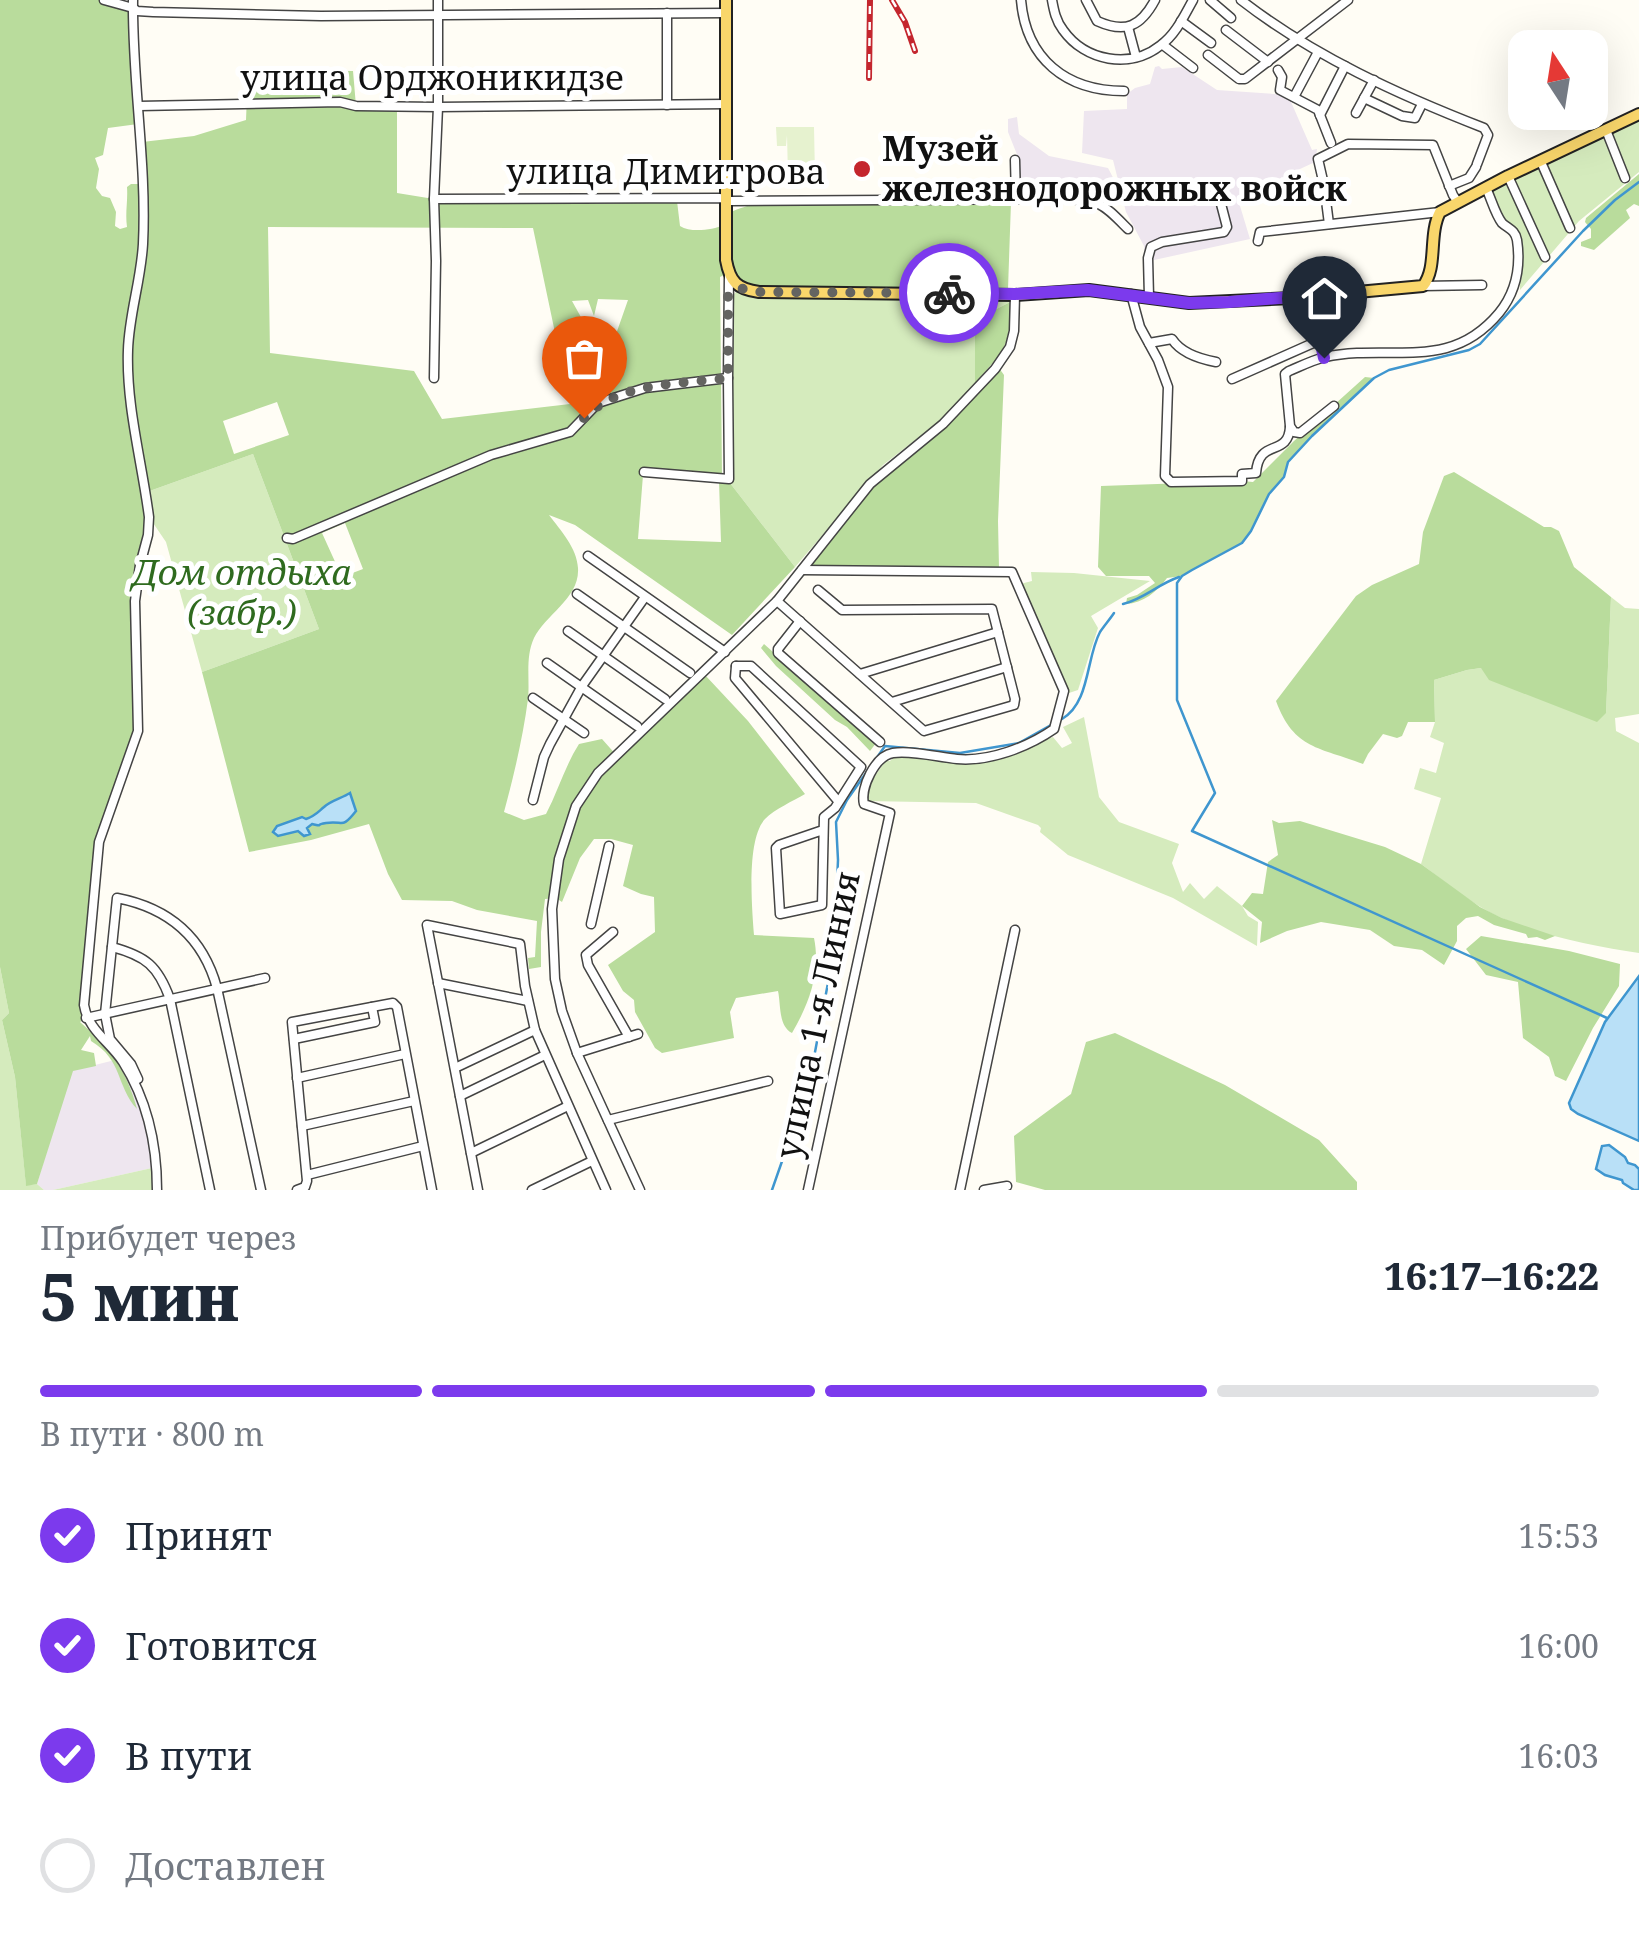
<!DOCTYPE html>
<html lang="ru">
<head>
<meta charset="utf-8">
<style>
	body { margin:0; font-family:"Noto Serif",serif; background:#f2f2f3; color:#1f2937; height:100vh; display:flex; flex-direction:column; font-size:38px; white-space:nowrap }
	* { box-sizing:border-box; margin:0 }
	p { font-size:32px; color:#747a83 }
	.icon { flex:none; width:55px; height:55px; fill:none; stroke:currentColor; stroke-width:2; stroke-linecap:round; stroke-linejoin:round }
	.map { position:relative; height:1190px; overflow:hidden }
	.details { display:flex; flex-direction:column; background:#fff; flex:1 }
	.details>* { flex:none }
	.needle { width:65px; rotate:348deg }
	.controls { position:absolute; left:1508px; top:30px; display:grid; gap:20px }
	.controls a { display:grid; place-items:center; width:100px; height:100px; border-radius:20px; background:#fff; box-shadow:0 10px 40px #0002; font-size:50px }
	.pin { position:absolute; display:grid; place-items:center; width:85px; height:85px; color:#fff; margin:-102px -42px; border-radius:50% 50% 50% 0; rotate:-45deg; box-shadow:0 0 10px #0007 }
	.pin .icon { rotate:45deg }
	.courier { position:absolute; display:grid; place-items:center; width:100px; height:100px; margin:-50px; border:8px solid #7c3aed; border-radius:50%; background:#fff; color:#222; box-shadow:0 2px 12px #0007 }
	.head em { font-style:normal; font-weight:800 }
	.head div { display:flex; flex-direction:column-reverse }
	.head { display:flex; align-items:center; justify-content:space-between; height:170px; padding:0 40px }
	h1 { font-size:65px; font-weight:800; line-height:75px }
	.bar { display:grid; grid-template-columns:repeat(4,1fr); gap:15px 10px; align-content:center; height:120px; padding:0 40px }
	.bar i { height:12px; border-radius:8px; background:#e0e1e3 }
	.bar .active { background:#7c3aed }
	.bar p { grid-column:span 4 }
	ol { padding:0 40px; list-style:none }
	li { display:flex; align-items:center; gap:30px; height:110px }
	li p { margin-inline-start:auto }
	li .icon { padding:10px; border-radius:50%; background:#7c3aed; color:#fff; stroke-width:4 }
	li:last-child { color:#747a83 }
	li i { width:55px; height:55px; border:5px solid #e0e1e3; border-radius:50% }
	.map>svg:first-child { display:block }
</style>
</head>
<body>
<div class="map">
<svg width="1639" height="1190" viewBox="0 0 1639 1190">
	<rect width="100%" height="100%" fill="#fffdf5"/>
	<g fill="#eee6ef">
		<polygon points="1159,66 1162,69 1182,67 1217,90 1288,95 1312,150 1317,149 1315,162 1285,176 1281,183 1237,196 1250,239 1145,262 1144,246 1126,212 1113,160 1082,153 1084,111 1127,109 1127,94 1135,88 1150,84 1155,67"/>
		<polygon points="1017,117 1019,134 1049,156 1108,168 1118,187 1120,201 1018,192 1018,157 1008,132 1008,119"/>
		<polygon points="119,1059 130,1077 151,1137 152,1168 53,1190 44,1190 37,1184 71,1071"/>
	</g>
	<g fill="#d5ebbd">
		<polygon points="1639,117 1639,172 1579,221 1520,290 1519,233 1501,219 1489,189"/>
		<polygon points="737,291 759,299 1010,298 1012,301 975,320 975,383 941,420 883,465 795,567 730,483 732,296"/>
		<polygon points="253,454 319,629 202,672 166,542 149,517 144,493"/>
		<polygon points="1031,572 1074,573 1150,581 1091,616 1098,628 1078,690 1066,694 1020,584 1032,581"/>
		<path d="M1611 597 1625 608 1639 609V714L1615 718 1616 731 1639 743V953C1591 946 1520 932 1479 906 1459 894 1440 878 1421 864L1441 798 1414 789 1420 768 1436 773 1444 743 1430 737 1435 722 1434 680 1467 670 1481 668 1606 713Z"/>
		<polygon points="1084,717 1099,797 1119,822 1179,844 1172,863 1183,892 1190,883 1204,899 1217,886 1242,906 1248,916 1258,922 1257,946 1173,898 1068,855 1040,832 1041,828 1038,825 976,803 866,801 870,783 886,760 890,761 895,756 963,762 988,759 1053,737 1062,748 1072,743 1063,727"/>
		<polygon points="0,967 9,1013 2,1020 15,1077 26,1185 37,1184 44,1190 0,1190"/>
		<polygon points="152,1168 154,1190 53,1190"/>
	</g>
	<g fill="#b9dc9c" fill-rule="evenodd">
		<path d="M0 0H104L129 7 131 75 138 124 108 128 103 155 95 158 99 169 96 188 102 196 110 198 116 212 115 226 120 229 127 227C125 213 128 201 127 187L131 184H138L141 206 142 142 194 136 246 120 248 70 353 71 356 106H397V193L434 199H520L599 204 677 201 680 226C691 233 712 230 724 225L725 216C737 207 744 209 754 202H1011L1008 289 1003 294 831 288 759 290 738 286 728 273 720 277 722 477 730 483 795 567 732 635 575 525 549 515C561 531 577 548 578 568 580 598 545 615 534 638 525 657 530 680 528 699 523 737 514 775 504 812L524 820 546 814C558 791 565 766 579 744L602 739 618 757 705 675 748 721 805 794C793 801 775 809 765 819 746 839 752 909 754 935L814 938C821 972 809 1004 792 1033 778 1026 781 1004 778 991L736 998 730 1012 734 1038 662 1053 655 1048 635 1012 634 1000 623 991 608 965 655 932 654 897 641 894 623 886 633 845 611 839H594L580 858 562 902 556 898 545 899 541 932V967L529 969 528 958 535 957 537 921 477 910 452 901 402 900 388 874 369 824 311 840 249 852 202 672 319 629 253 454 144 493 149 513 136 587 138 731 99 842 86 1018 80 1022C109 1047 127 1070 137 1109 116 1086 123 1060 91 1041L90 1036 81 1050 94 1053 96 1066 73 1071 37 1184 26 1186 15 1077 2 1020 9 1013 0 967ZM268 227 533 228 570 404 442 419 414 371 270 353ZM598 299 628 300 615 337 622 342 619 362 579 327 582 319 572 301 588 300 594 316ZM277 402 289 435 234 454 223 421ZM643 475 719 481 721 542 638 539ZM345 523 363 569 342 577 322 533Z"/>
		<polygon points="1639,174 1639,206 1634,204 1626,210 1630,218 1594,250 1581,246 1581,242 1591,238 1591,229 1585,222 1586,218"/>
		<path d="M1012 301C1009 348 1006 349 975 383V320Z"/>
		<polygon points="999,368 1004,375 998,521 999,568 812,568 808,565 872,486"/>
		<path d="M1365 377 1374 378 1312 436 1288 462 1284 477 1269 494 1251 531 1242 543 1182 576 1167 578C1157 592 1143 603 1126 604L1127 598 1137 595 1155 583 1149 576H1106L1098 567 1101 486 1242 481 1253 482 1294 441Z"/>
		<path d="M1454 472 1544 527H1551L1559 531 1574 567 1611 597 1606 713 1597 722 1489 680 1481 668 1467 670 1434 680 1435 722H1408L1402 736 1397 738 1383 734 1368 754 1363 764C1320 747 1294 750 1276 701L1356 596 1372 585 1419 564 1423 532 1444 476Z"/>
		<polygon points="764,644 876,743 870,751 847,727 835,720 776,666 761,648"/>
		<polygon points="1272,820 1279,823 1300,821 1385,847 1421,864 1480,907 1502,918 1555,936 1545,940 1537,937 1528,938 1526,934 1494,925 1478,916 1466,918 1457,926 1457,941 1444,965 1422,950 1394,946 1370,930 1321,922 1287,931 1260,943 1262,922 1242,906 1252,893 1263,894 1268,862 1278,855"/>
		<polygon points="1481,936 1569,951 1620,964 1619,986 1593,1028 1566,1081 1555,1076 1549,1057 1523,1038 1518,982 1486,975 1466,949"/>
		<polygon points="1115,1033 1225,1085 1319,1140 1357,1182 1357,1190 1045,1190 1016,1182 1014,1136 1071,1094 1086,1042"/>
	</g>
	<polygon fill="#e6f2cf" points="776,127 814,127 815,176 788,176 787,135 786,146 777,146"/>
	<g fill="#b9e0f7" stroke="#3f96cf" stroke-width="2.5">
		<path d="M350 793 356 811C341 830 344 820 326 823 313 825 325 827 312 824L307 828 310 834 304 836 298 831 278 836 273 832 277 826 302 817 306 819C315 816 317 813 324 807 330 801 342 798 350 793Z"/>
		<polygon points="1639,976 1639,1141 1578,1114 1571,1109 1569,1103 1605,1022"/>
		<polygon points="1609,1145 1625,1157 1628,1163 1635,1165 1639,1169 1639,1190 1634,1190 1623,1183 1622,1180 1605,1175 1596,1169 1602,1146"/>
	</g>
	<g fill="none" stroke-linecap="round" stroke-linejoin="round">
		<g stroke="#3f96cf" stroke-width="2.5">
			<path d="M1123 604C1144 599 1158 584 1179 577"/>
			<path d="M1062 719C1090 703 1086 658 1100 632 1104 626 1110 619 1114 613"/>
			<polyline points="1607,1018 1192,831 1215,793 1177,700 1177,583 1182,576 1192,570 1242,543 1251,531 1269,494 1284,477 1288,462 1312,436 1374,378 1389,370 1469,350 1480,344 1583,231 1615,200 1639,182"/>
			<polyline points="772,1190 809,1084 834,951 838,860 836,822 847,800 885,746 960,753 1019,743 1051,725"/>
		</g>
		<defs>
			<g id="minor">
				<polyline points="104,0 133,8 137,11 153,12 321,16 726,13"/>
				<path d="M133 0C132 82 147 163 143 244 141 280 129 315 128 350 126 406 142 462 149 517L148 535 140 565 135 601 138 731 99 842 84 1005C88 1030 110 1042 123 1062 147 1100 157 1146 157 1190"/>
				<path d="M1021 0C1026 59 1066 91 1124 91"/>
				<path d="M1052 0C1054 11 1056 21 1063 30 1085 61 1130 70 1161 45 1176 34 1184 16 1193 0"/>
				<path d="M1086 0 1097 21C1126 34 1141 26 1155 0"/>
				<polyline points="1210,0 1231,18"/>
				<path d="M1241 0C1313 56 1399 95 1484 128L1488 135 1477 164"/>
				<polyline points="667,13 667,105"/>
				<polyline points="1181,21 1211,43"/>
				<polyline points="1128,27 1136,57"/>
				<polyline points="1226,30 1268,62"/>
				<polyline points="1163,45 1193,68"/>
				<polyline points="1208,55 1239,79 1245,79 1348,0"/>
				<polyline points="1278,70 1282,77 1280,90 1318,110 1331,143"/>
				<polyline points="1294,97 1318,52"/>
				<polyline points="1364,98 1402,116 1415,118 1422,104"/>
				<polyline points="139,106 340,102 356,106 438,107 726,104"/>
				<polyline points="1356,113 1374,80"/>
				<polyline points="1320,115 1345,66"/>
				<polyline points="1606,130 1625,178"/>
				<polyline points="1015,160 1016,199"/>
				<polyline points="1541,162 1570,228"/>
				<polyline points="1508,176 1545,257"/>
				<polyline points="1449,186 1469,178 1476,167"/>
				<path d="M434 199 720 198 730 201 1066 199C1102 201 1103 204 1128 229"/>
				<polyline points="1329,224 1324,185 1318,159 1348,144 1433,145 1453,195 1457,201"/>
				<polyline points="1258,241 1260,232 1440,212"/>
				<polyline points="1423,286 1482,285"/>
				<path d="M1131 294 1140 327 1158 360 1168 387 1165 476 1171 482 1242 481V474L1256 473C1259 437 1288 458 1290 427"/>
				<polyline points="1316,295 1320,340 1324,357"/>
				<polyline points="1149,297 1148,258 1151,247 1162,242 1224,232 1227,227 1221,204"/>
				<path d="M1149 343 1172 339C1181 353 1200 359 1216 362"/>
				<polyline points="434,378 436,261 434,199 438,107 438,0"/>
				<polyline points="1232,379 1320,340"/>
				<path d="M1334 406 1300 433 1294 432 1290 426 1285 374 1289 371C1301 366 1313 360 1325 357 1391 343 1449 373 1499 313 1516 292 1521 267 1517 240 1515 230 1509 229 1502 223 1495 214 1491 198 1486 188"/>
				<polyline points="644,472 729,479 728,378 729,275"/>
				<polyline points="287,538 293,539 491,455 570,432 598,403 645,388 728,378"/>
				<polyline points="588,556 725,652"/>
				<path d="M802 570 1012 572 1064 691 1054 729C1028 747 989 762 957 759 938 757 911 750 893 753 875 756 860 788 864 804L890 813 808 1190"/>
				<polyline points="577,594 690,673"/>
				<polyline points="777,601 924,731 1014,705 1015,699 992,609 842,610 818,590"/>
				<polyline points="800,621 778,649 778,653 880,742"/>
				<polyline points="568,631 665,699"/>
				<polyline points="547,663 637,726"/>
				<polyline points="736,666 751,666 861,767 835,808 824,817 822,905 780,914 776,848 779,845 823,830"/>
				<polyline points="736,666 735,678 838,801"/>
				<polyline points="860,674 998,632"/>
				<polyline points="533,698 584,733"/>
				<polyline points="892,702 1007,667"/>
				<polyline points="533,800 544,757 550,744 582,686 645,597"/>
				<polyline points="591,924 609,846"/>
				<polyline points="613,932 586,955 588,965 629,1037"/>
				<path d="M112 947C146 956 158 966 170 999L210 1190"/>
				<polyline points="438,983 528,1001"/>
				<polyline points="86,1018 265,978"/>
				<polyline points="294,1039 375,1022 372,1007"/>
				<polyline points="577,1053 638,1034"/>
				<polyline points="455,1068 535,1030"/>
				<polyline points="297,1078 405,1054"/>
				<path d="M138 1079 131 1064 110 1039 105 1014 117 898C169 908 203 937 217 988L261 1190"/>
				<polyline points="460,1096 545,1055"/>
				<polyline points="608,1120 768,1081"/>
				<polyline points="302,1126 414,1101"/>
				<polyline points="471,1153 568,1106"/>
				<polyline points="307,1175 423,1146"/>
				<polyline points="297,1190 305,1187 307,1181 292,1022 393,1003 397,1007 432,1190"/>
				<polyline points="478,1190 427,925 520,944 525,986 535,1030 606,1190"/>
				<polyline points="532,1190 592,1161"/>
				<polyline points="640,1190 577,1053 562,1011 555,979 552,909 559,859 576,806 598,773 777,601 870,484 943,424 995,369 1010,347 1014,331 1015,295"/>
				<polyline points="960,1190 1015,930"/>
				<polyline points="984,1190 1007,1186"/>
			</g>
			<path id="major" d="M726 0V260C730 282 737 289 759 292L1015 295 1089 290 1189 303 1292 298 1423 286C1438 267 1428 235 1440 212L1508 176 1639 114"/>
		</defs>
		<use href="#minor" stroke="#444" stroke-width="11"/>
		<use href="#major" stroke="#222" stroke-width="14"/>
		<use href="#minor" stroke="#fff" stroke-width="8"/>
		<use href="#major" stroke="#f9d66b" stroke-width="10"/>
		<defs>
			<g id="rail">
				<polyline points="892,0 905,22 915,51"/>
				<polyline points="869,78 870,0"/>
			</g>
		</defs>
		<use href="#rail" stroke="#c4262e" stroke-width="6"/>
		<use href="#rail" stroke="#fff" stroke-width="2.5" stroke-dasharray="8" stroke-linecap="butt"/>
	</g>
	<g fill="none" stroke-linecap="round" stroke-linejoin="round">
		<path stroke="#646461" stroke-width="10" stroke-dasharray="0 18" d="M584 418C618 382 681 384 728 378V296L739 288 759 292 949 293"/>
		<polyline stroke="#7c3aed" stroke-width="12" points="949,293 1015,294 1088,290 1189,303 1229,302 1316,295 1320,340 1324,358"/>
	</g>
	<circle fill="#c4262e" stroke="#fff" stroke-width="4" cx="862" cy="169" r="10"/>
	<g text-anchor="middle" stroke-width="10" stroke-linejoin="round" paint-order="stroke">
		<g font-size="35" fill="#111" stroke="#fff">
			<text x="432" y="90">улица Орджоникидзе</text>
			<text x="666" y="184">улица Димитрова</text>
			<text transform="translate(818 1015) rotate(-78)" y="12">улица 1-я Линия</text>
		</g>
		<g font-size="35" font-weight="bold" fill="#111" stroke="#fff" text-anchor="start">
			<text x="882" y="161">Музей<tspan x="882" dy="40">железнодорожных войск</tspan></text>
		</g>
		<g font-size="35" font-style="italic" fill="#2f6b1f" stroke="#fff">
			<text x="242" y="585">Дом отдыха<tspan x="242" dy="40">(забр.)</tspan></text>
		</g>
	</g>
</svg>
<div class="controls">
<a><svg class="needle" viewBox="-14 -14 28 28"><path d="M0-13l5 13h-10z" fill="#e53935"/><path d="M0 13l5-13h-10z" fill="#747a83"/></svg></a>
</div>
<div class="pin" style="left:584px;top:418px;background:#ea580c"><svg class="icon" aria-label="bag" viewBox="0 0 24 24"><path d="M5 8h14l-1 12H6zM9 8a3 3 0 0 1 6 0"/></svg></div>
<div class="pin" style="left:1324px;top:358px;background:#1f2937"><svg class="icon" aria-label="home" viewBox="0 0 24 24"><path d="M3 11l9-7 9 7M6 9v11h12V9"/></svg></div>
<div class="courier" style="left:949px;top:293px"><svg class="icon" aria-label="bike" viewBox="0 0 24 24"><circle cx="6" cy="16" r="4"/><circle cx="18" cy="16" r="4"/><path d="M6 16l4-8h5l3 8M10 8l3 8H6M13 5h3"/></svg></div>
</div>
<section class="details">
<div class="head"><div><h1>5 мин</h1><p>Прибудет через</p></div><em>16:17–16:22</em></div>
<div class="bar"><i class="active"></i><i class="active"></i><i class="active"></i><i></i><p>В пути · 800 m</p></div>
<ol>
<li><svg class="icon" aria-label="check" viewBox="0 0 24 24"><path d="M5 12l5 5 9-10"/></svg>Принят<p>15:53</p></li>
<li><svg class="icon" aria-label="check" viewBox="0 0 24 24"><path d="M5 12l5 5 9-10"/></svg>Готовится<p>16:00</p></li>
<li><svg class="icon" aria-label="check" viewBox="0 0 24 24"><path d="M5 12l5 5 9-10"/></svg>В пути<p>16:03</p></li>
<li><i></i>Доставлен</li>
</ol>
</section>
</body>
</html>
